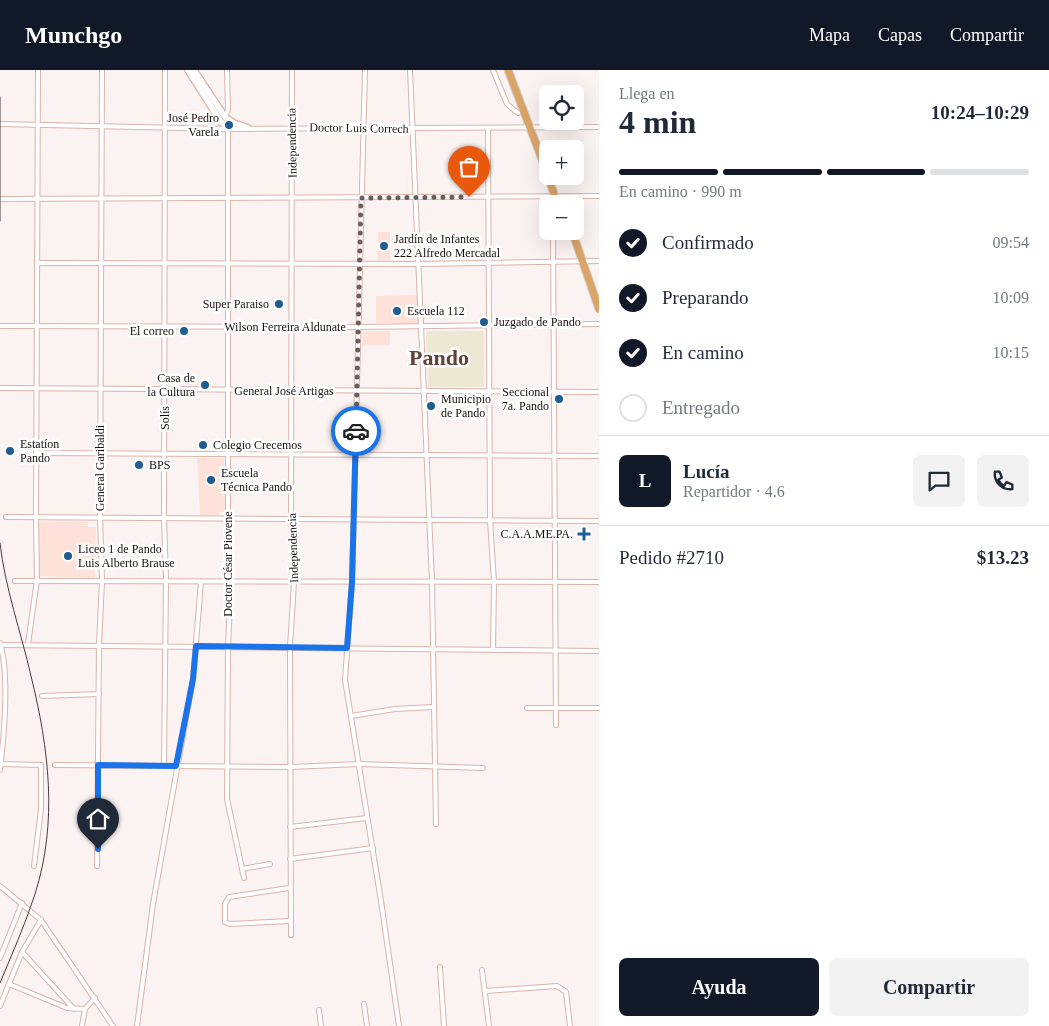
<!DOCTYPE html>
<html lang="es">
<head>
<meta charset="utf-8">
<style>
	body { margin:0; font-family:Georgia,serif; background:#f2f2f3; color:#1f2937; height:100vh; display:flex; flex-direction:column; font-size:19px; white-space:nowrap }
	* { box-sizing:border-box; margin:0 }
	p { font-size:16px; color:#747a83 }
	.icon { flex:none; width:28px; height:28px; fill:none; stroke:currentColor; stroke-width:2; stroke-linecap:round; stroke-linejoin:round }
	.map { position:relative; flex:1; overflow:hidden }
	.drawer { display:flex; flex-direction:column; background:#fff; width:450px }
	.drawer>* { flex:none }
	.controls { position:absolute; left:539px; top:15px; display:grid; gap:10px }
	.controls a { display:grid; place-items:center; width:45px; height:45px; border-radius:8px; background:#fff; box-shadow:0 5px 20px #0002; font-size:25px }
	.pin { position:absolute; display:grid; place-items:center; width:42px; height:42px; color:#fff; margin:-51px -21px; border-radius:50% 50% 50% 0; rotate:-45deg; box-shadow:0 0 5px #0007 }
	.pin .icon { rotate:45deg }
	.courier { position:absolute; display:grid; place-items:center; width:50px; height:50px; margin:-25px; border:4px solid #1a73e8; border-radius:50%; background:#fff; color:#222; box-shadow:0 1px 6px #0007 }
	.overview em { font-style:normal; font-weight:700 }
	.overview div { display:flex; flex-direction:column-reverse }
	.overview { display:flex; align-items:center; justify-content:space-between; height:85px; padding:0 20px }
	h1 { font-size:32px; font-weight:700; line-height:38px }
	.bar { display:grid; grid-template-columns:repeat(4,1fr); gap:8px 5px; align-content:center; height:60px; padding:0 20px }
	.bar i { height:6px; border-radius:4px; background:#e0e1e3 }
	.bar .on { background:#111827 }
	.bar p { grid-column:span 4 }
	.line { display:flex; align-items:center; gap:12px; padding:0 20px; border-top:1px solid #e0e1e3 }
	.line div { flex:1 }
	.round { display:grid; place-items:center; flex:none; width:52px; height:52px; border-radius:8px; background:#f2f2f3 }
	ol { padding:0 20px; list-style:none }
	li { display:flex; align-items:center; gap:15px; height:55px }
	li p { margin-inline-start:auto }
	li .icon { padding:5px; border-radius:50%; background:#111827; color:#fff; stroke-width:4 }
	li:last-child { color:#747a83 }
	li i { width:28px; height:28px; border:2px solid #e0e1e3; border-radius:50% }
	.button { display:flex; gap:10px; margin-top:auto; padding:10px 20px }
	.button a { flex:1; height:58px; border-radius:8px; background:#111827; color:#fff; font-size:20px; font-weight:700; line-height:58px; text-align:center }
	.button a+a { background:#f2f2f3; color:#1f2937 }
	header { display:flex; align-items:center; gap:30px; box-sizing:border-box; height:70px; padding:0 25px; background:#111827; color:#fff }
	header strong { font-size:24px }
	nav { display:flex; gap:28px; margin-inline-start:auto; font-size:18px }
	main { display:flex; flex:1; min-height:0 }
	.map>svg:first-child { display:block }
</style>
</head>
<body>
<header>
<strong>Munchgo</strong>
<nav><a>Mapa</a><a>Capas</a><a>Compartir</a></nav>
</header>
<main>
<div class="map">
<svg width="599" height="956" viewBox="0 0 599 956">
	<rect width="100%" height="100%" fill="#fbf3f1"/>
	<g fill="#fee2d9">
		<rect x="378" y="162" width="12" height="28"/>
		<polygon points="417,225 418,253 376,253 376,226"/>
		<polygon points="363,261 390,261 390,275 362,275"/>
		<polygon points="197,388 224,388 225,442 219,442 219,445 200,445"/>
		<polygon points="41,451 88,452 88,457 96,457 95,508 39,506 39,453"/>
	</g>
	<polygon fill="#ece8d3" points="426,261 484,261 484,317 428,317"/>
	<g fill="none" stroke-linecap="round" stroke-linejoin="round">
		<defs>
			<g id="street">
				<polyline points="365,0 352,512 345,610 381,831 399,956"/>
				<polyline points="410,0 432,512 436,754"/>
				<polyline points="493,0 507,34 518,43"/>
				<polyline points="225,47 228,40 227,0"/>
				<polyline points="0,54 228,59 599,57"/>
				<polyline points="228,59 228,448 231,512 228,577 227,729 244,808"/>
				<polyline points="488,59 490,450 494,512 493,580"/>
				<polyline points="0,129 599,126"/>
				<polyline points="553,161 556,655"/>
				<polyline points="38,193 418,194 599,191"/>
				<polyline points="0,256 358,257 599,254"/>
				<polyline points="0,318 599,322"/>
				<polyline points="36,383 599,386"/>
				<polyline points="6,447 599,451"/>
				<polyline points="15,511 599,512"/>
				<path d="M0 573C10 606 4 666 0 700"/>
				<polyline points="28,574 37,510 36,448 38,0"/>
				<polyline points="0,575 599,581"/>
				<polyline points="42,626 99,624"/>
				<polyline points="527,638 599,638"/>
				<polyline points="351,646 395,639 433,637"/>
				<polyline points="1,694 41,695 41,739 34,796"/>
				<polyline points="55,695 291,697 359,694 483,698"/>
				<polyline points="164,695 166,511 164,448 165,0"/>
				<polyline points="290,757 367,748"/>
				<polyline points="290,789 373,778"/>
				<polyline points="97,796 99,575 102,511 100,448 102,0"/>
				<polyline points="242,799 270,794"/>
				<polyline points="0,816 41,850 113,956"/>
				<polyline points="289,851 230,854 225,852 225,834 229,827 289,818"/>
				<polyline points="291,865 290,577 294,512 291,449 292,0"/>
				<polyline points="22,882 74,939"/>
				<polyline points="0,888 22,833"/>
				<polyline points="440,897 444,956"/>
				<polyline points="482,900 489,956"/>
				<polyline points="9,914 67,938 85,939 82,956"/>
				<polyline points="485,921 557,916 566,922 570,956"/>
				<polyline points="364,934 367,956"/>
				<polyline points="0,936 22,882 41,850"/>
				<polyline points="85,939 95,928"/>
				<polyline points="319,940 321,956"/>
				<polyline points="137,956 153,834 193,609 201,512"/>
			</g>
			<g id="secondary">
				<polyline points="188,0 221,52 228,59"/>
				<polyline points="194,0 225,47 234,53 248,58"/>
			</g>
			<g id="highway">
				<polyline points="508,0 548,105"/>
				<polyline points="548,106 555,127 560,134"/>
				<polyline points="572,161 599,239"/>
			</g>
		</defs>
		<use href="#street" stroke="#dab4a8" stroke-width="6"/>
		<use href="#secondary" stroke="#dab4a8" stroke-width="8"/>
		<use href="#highway" stroke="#d1cfce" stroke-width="9"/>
		<use href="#street" stroke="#fff" stroke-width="4"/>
		<use href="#secondary" stroke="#fff" stroke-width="5.5"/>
		<use href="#highway" stroke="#dba567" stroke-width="7"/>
		<g stroke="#493d39" stroke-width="1">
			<polyline points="0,27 0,151"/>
			<path d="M0 473C5 518 21 562 31 606 49 679 58 752 35 824 25 855 12 884 0 913"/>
		</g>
	</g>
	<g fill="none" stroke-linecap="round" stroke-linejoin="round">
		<polyline stroke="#695e5b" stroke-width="5" stroke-dasharray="0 9" points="356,361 361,128 469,127"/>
		<polyline stroke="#1a73e8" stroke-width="6" points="98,779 98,695 176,696 193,609 196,576 347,578 352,512 356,361"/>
	</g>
	<g fill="#1d5d93" stroke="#fff" stroke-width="2">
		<circle cx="229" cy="55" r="5"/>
		<circle cx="384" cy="176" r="5"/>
		<circle cx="279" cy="234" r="5"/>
		<circle cx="397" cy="241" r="5"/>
		<circle cx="484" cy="252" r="5"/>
		<circle cx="184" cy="261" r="5"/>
		<circle cx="205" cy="315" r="5"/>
		<circle cx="559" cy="329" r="5"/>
		<circle cx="431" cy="336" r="5"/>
		<circle cx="203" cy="375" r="5"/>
		<circle cx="10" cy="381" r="5"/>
		<circle cx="139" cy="395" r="5"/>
		<circle cx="211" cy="410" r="5"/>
		<path d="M581.5 456.5h5v5h5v5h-5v5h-5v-5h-5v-5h5z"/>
		<circle cx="68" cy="486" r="5"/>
	</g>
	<g text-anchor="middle" stroke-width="5" stroke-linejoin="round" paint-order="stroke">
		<g font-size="12" fill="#1b0e0a" stroke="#fff" text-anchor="start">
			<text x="219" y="52" text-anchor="end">José Pedro<tspan x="219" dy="14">Varela</tspan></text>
			<text x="394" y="173">Jardín de Infantes<tspan x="394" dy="14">222 Alfredo Mercadal</tspan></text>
			<text x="269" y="238" text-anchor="end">Super Paraiso</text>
			<text x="407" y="245">Escuela 112</text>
			<text x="494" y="256">Juzgado de Pando</text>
			<text x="174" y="265" text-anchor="end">El correo</text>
			<text x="195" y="312" text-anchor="end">Casa de<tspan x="195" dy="14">la Cultura</tspan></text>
			<text x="549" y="326" text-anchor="end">Seccional<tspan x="549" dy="14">7a. Pando</tspan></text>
			<text x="441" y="333">Municipio<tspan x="441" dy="14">de Pando</tspan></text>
			<text x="20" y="378">Estatíon<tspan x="20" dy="14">Pando</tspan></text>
			<text x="213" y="379">Colegio Crecemos</text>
			<text x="149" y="399">BPS</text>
			<text x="221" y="407">Escuela<tspan x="221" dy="14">Técnica Pando</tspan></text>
			<text x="573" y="468" text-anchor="end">C.A.A.ME.PA.</text>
			<text x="78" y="483">Liceo 1 de Pando<tspan x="78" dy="14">Luis Alberto Brause</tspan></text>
		</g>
		<g font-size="12" fill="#1b0e0a" stroke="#fff">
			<text transform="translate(359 58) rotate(1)" y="4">Doctor Luis Correch</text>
			<text transform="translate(292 73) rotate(-91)" y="4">Independencia</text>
			<text x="285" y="261">Wilson Ferreira Aldunate</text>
			<text x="284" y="325">General José Artigas</text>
			<text transform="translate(165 348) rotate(-90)" y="4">Solís</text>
			<text transform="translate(100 398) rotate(-90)" y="4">General Garibaldi</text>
			<text transform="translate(293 478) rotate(-92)" y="4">Independencia</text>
			<text transform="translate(228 494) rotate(-90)" y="4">Doctor César Piovene</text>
		</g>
		<g font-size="22" font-weight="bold" fill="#614238" stroke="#fff">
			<text x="439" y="295">Pando</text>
		</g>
	</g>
</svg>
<div class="controls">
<a><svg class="icon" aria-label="locate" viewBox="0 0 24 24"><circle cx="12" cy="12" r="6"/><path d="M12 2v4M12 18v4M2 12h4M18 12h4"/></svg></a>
<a>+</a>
<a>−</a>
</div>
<div class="pin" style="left:469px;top:127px;background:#ea580c"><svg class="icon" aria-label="bag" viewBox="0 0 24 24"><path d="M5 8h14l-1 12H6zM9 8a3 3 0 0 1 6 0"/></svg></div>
<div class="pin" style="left:98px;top:779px;background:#1f2937"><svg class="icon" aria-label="home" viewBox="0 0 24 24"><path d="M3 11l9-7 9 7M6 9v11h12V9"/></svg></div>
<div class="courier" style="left:356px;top:361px"><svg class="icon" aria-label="car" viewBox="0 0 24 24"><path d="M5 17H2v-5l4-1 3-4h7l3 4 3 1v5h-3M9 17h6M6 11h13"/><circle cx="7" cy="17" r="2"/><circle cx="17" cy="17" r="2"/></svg></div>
</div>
<section class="drawer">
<div class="overview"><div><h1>4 min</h1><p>Llega en</p></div><em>10:24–10:29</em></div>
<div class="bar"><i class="on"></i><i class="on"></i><i class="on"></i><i></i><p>En camino · 990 m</p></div>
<ol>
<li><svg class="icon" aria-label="check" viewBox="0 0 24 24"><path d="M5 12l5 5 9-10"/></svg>Confirmado<p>09:54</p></li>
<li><svg class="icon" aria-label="check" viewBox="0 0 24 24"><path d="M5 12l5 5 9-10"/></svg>Preparando<p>10:09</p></li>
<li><svg class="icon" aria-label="check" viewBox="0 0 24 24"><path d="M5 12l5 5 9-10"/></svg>En camino<p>10:15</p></li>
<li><i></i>Entregado</li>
</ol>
<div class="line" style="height:90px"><b class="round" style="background:#111827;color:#fff">L</b><div><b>Lucía</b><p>Repartidor · 4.6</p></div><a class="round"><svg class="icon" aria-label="chat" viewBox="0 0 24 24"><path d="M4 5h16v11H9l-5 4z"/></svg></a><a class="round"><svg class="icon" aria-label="phone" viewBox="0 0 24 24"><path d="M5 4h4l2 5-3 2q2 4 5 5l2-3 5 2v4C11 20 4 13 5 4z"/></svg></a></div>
<div class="line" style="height:65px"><div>Pedido #2710</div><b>$13.23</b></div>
<div class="button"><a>Ayuda</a><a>Compartir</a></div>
</section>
</main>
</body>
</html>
